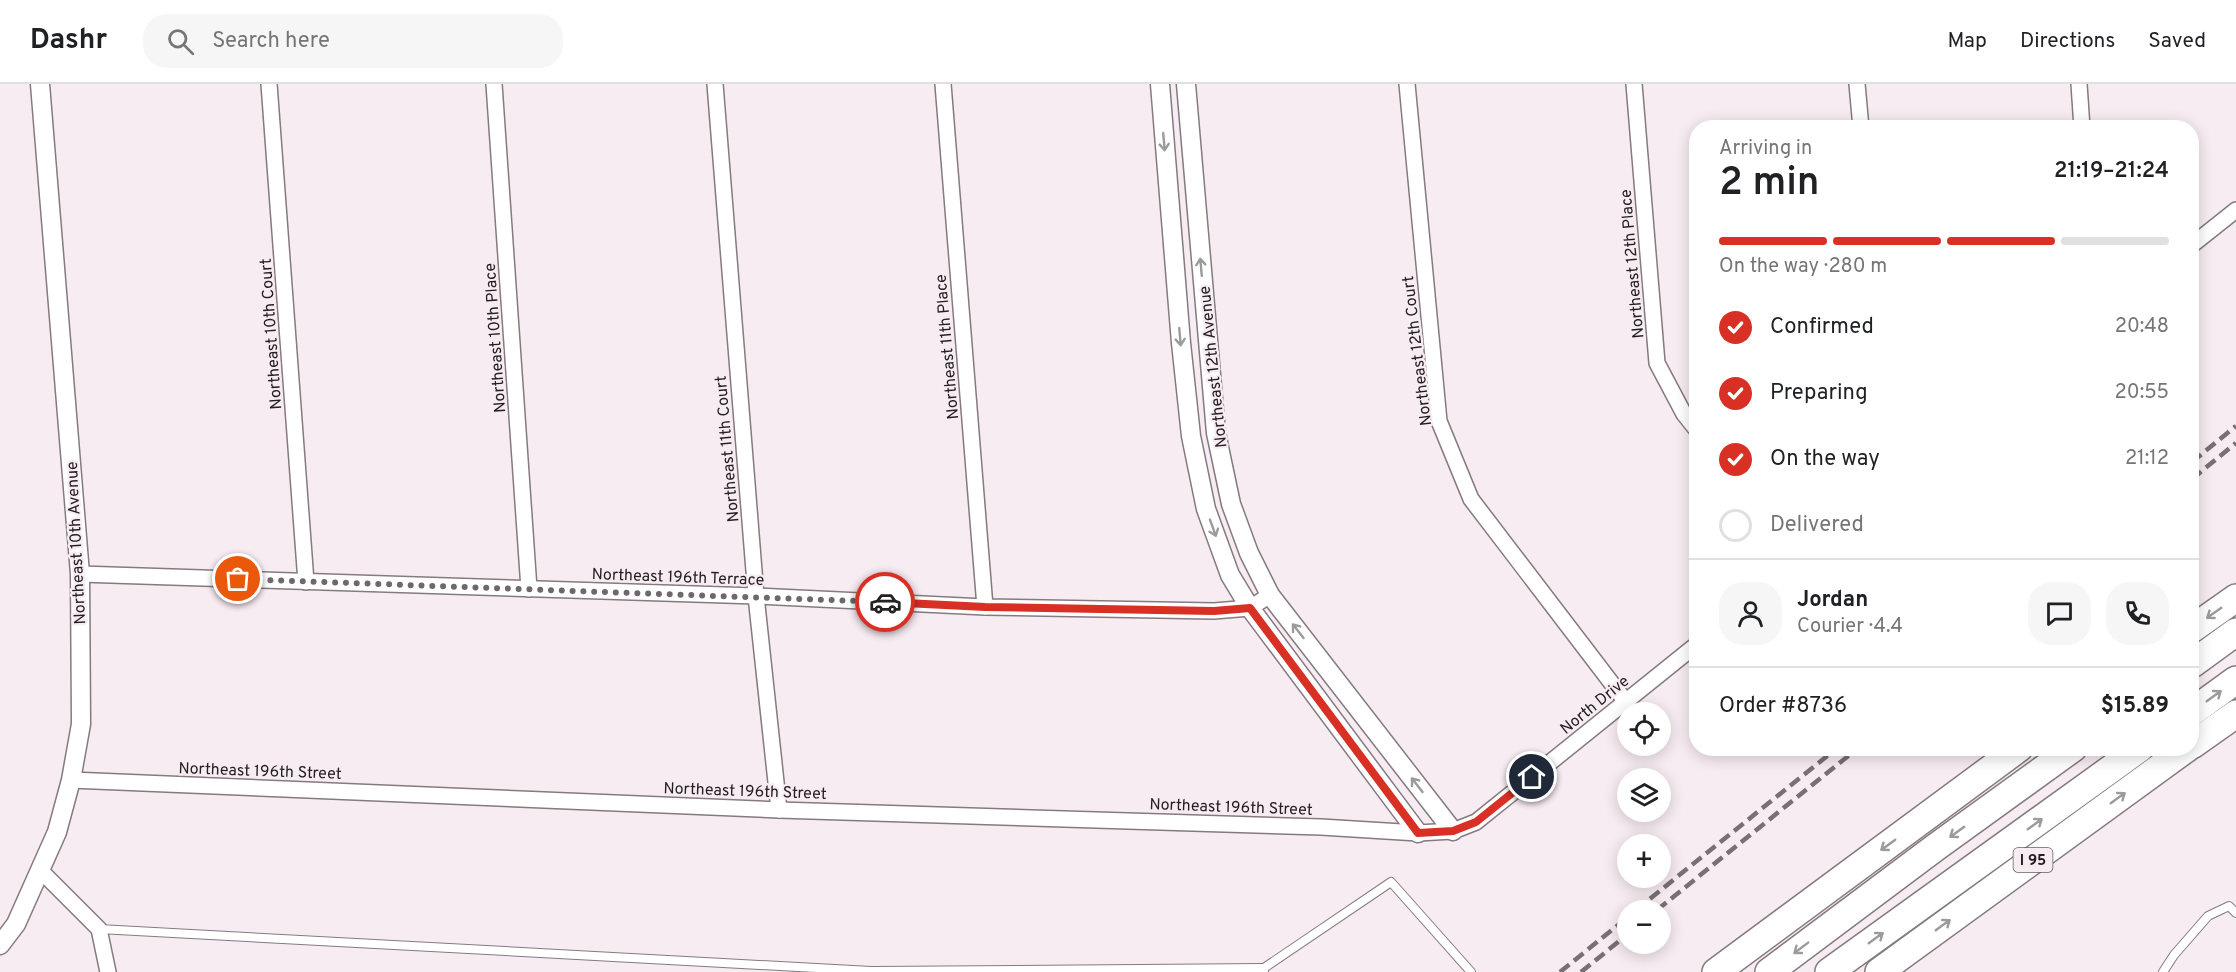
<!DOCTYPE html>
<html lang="en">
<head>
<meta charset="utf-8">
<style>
	body { margin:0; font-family:Overpass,sans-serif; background:#f6f6f6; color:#202124; height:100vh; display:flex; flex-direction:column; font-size:22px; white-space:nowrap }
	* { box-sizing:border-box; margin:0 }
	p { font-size:20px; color:#757577 }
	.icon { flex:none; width:33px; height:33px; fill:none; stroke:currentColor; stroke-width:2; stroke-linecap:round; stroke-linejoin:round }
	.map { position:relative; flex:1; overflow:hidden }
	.drawer { position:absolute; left:1689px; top:36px; width:510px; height:636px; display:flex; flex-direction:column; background:#fff; border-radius:24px; box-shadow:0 3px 15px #0003 }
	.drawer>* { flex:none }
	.tools { position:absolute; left:1617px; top:618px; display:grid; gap:12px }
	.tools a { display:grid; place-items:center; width:54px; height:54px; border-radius:50%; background:#fff; box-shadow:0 3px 15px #0003; font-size:30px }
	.pin { position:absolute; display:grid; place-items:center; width:51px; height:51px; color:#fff; margin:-26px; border:3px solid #fff; border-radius:50%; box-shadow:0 2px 6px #0007 }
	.courier { position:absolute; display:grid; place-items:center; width:60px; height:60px; margin:-30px; border:4px solid #d93025; border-radius:50%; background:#fff; color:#222; box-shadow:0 2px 8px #0007 }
	.overview em { font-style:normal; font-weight:600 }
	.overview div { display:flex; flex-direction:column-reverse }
	.overview { display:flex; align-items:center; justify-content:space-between; height:102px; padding:0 30px }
	h1 { font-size:39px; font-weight:600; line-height:45px }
	.bar { display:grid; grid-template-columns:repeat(4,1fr); gap:9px 6px; align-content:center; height:72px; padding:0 30px }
	.bar i { height:8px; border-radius:4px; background:#e0e0e0 }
	.bar .current { background:#d93025 }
	.bar p { grid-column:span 4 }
	.line { display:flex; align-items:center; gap:15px; padding:0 30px; border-top:2px solid #e0e0e0 }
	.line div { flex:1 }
	.round { display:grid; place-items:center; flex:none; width:63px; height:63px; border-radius:24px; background:#f6f6f6 }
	ol { padding:0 30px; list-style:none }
	li { display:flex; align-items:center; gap:18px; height:66px }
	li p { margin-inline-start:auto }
	li .icon { padding:6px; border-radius:50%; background:#d93025; color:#fff; stroke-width:4 }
	li:last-child { color:#757577 }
	li i { width:33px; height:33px; border:3px solid #e0e0e0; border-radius:50% }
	header { display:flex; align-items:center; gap:36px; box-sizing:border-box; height:84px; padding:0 30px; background:#fff; border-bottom:2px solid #e0e0e0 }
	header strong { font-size:28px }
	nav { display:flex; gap:33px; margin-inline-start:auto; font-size:21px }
	.search { width:420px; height:54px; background:#f6f6f6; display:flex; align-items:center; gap:15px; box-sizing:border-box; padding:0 21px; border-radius:24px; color:#757577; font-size:22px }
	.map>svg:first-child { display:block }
</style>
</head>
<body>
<header>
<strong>Dashr</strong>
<div class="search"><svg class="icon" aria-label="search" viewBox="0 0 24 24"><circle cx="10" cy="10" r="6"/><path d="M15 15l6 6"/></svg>Search here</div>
<nav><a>Map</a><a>Directions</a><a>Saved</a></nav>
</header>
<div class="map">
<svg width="2236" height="888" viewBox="0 0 2236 888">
	<rect width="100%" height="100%" fill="#f8ecf3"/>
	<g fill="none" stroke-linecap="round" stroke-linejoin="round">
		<defs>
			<g id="service">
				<polyline points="99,845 871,887 1264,884 1264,888"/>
				<polyline points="1264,884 1391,798 1471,888"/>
				<polyline points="2163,888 2174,871 2208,832 2229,822 2236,829"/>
			</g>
			<g id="minor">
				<polyline points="269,0 306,498"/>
				<polyline points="494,0 529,505"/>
				<polyline points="715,0 756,512 779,726"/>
				<polyline points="943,0 985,523"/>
				<polyline points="1407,0 1439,337 1471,415 1626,618"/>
				<polyline points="1634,0 1657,279 1684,330 1696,345"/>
				<polyline points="1857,0 1861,44"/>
				<polyline points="2079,0 2082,44"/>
				<polyline points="2192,161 2236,126"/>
				<polyline points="80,490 756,512 985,523 1214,527 1250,524 1270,511"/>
				<polyline points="71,696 779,726 1321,743 1418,749 1453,747 1476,738 1696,561"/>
				<polyline points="41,787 99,845 108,888"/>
			</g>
			<g id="tertiary">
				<polyline points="1160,0 1181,259 1191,352 1206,425 1230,491 1250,524 1418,749"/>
				<polyline points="1186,0 1216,349 1231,420 1249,469 1270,511 1453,747"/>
				<polyline points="0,861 16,840 57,748 71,696 81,640 80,490 40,0"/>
			</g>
			<g id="motorway">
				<polyline points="2192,545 2236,514"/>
				<polyline points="2192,580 2236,548"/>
				<polyline points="2192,628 2236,596"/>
				<polyline points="2192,661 2236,630"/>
				<polyline points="1716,888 2019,664"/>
				<polyline points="1769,888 1936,763 2073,664"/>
				<polyline points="1829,888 2140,664"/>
				<polyline points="1879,888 2187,664"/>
			</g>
		</defs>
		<use href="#service" stroke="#847a80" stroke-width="10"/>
		<use href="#minor" stroke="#847a80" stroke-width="18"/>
		<use href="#tertiary" stroke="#847a80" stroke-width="21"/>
		<use href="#motorway" stroke="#847a80" stroke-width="30"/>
		<use href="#service" stroke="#fff" stroke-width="8"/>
		<use href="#minor" stroke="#fff" stroke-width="15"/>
		<use href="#tertiary" stroke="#fff" stroke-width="18"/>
		<use href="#motorway" stroke="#fff" stroke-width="27"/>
		<g stroke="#777074" stroke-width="4.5" stroke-dasharray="12 6" stroke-linecap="butt">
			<polyline points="2192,378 2236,342"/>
			<polyline points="2192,395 2236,359"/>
			<polyline points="1636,826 1837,664"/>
			<polyline points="1657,826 1858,664"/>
			<polyline points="1560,888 1628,833"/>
			<polyline points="1581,888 1628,850"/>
		</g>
	</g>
	<defs><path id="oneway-shaft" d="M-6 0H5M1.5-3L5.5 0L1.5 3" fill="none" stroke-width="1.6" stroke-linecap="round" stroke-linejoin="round" transform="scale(1.5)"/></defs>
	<g stroke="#9c9b9c">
		<use href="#oneway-shaft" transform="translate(1164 58) rotate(85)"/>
		<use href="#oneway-shaft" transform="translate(1201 183) rotate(-95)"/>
		<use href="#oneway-shaft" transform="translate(1180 253) rotate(85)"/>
		<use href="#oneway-shaft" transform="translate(1213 444) rotate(70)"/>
		<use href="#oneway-shaft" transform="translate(2214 529) rotate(145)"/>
		<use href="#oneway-shaft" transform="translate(1298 547) rotate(-128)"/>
		<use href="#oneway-shaft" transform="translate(2214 612) rotate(-36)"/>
		<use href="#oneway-shaft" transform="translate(1417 701) rotate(-128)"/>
		<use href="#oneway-shaft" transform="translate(2118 714) rotate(-36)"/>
		<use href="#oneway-shaft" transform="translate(2035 740) rotate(-36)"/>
		<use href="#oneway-shaft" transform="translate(1957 748) rotate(144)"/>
		<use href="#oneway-shaft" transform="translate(1888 761) rotate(144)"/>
		<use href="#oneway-shaft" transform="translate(1943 841) rotate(-36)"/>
		<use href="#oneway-shaft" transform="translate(1876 854) rotate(-36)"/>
		<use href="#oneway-shaft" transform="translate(1801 864) rotate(143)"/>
	</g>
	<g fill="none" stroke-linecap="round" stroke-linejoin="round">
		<polyline stroke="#6e676b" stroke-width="6" stroke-dasharray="0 10.8" points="238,495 885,518"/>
		<polyline stroke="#d93025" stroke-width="8" points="885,518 985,523 1214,527 1250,524 1418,749 1453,747 1476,738 1532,693"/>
	</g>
	<g text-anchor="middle" stroke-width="4.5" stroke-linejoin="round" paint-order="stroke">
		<rect fill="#f8ecf3" stroke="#645d61" stroke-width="1.5" x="2013.5" y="764" width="39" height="24" rx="4.5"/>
		<g font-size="15" font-weight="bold" fill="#242022">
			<text x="2033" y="781">I 95</text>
		</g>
		<g font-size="16" fill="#242022" stroke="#f8ecf3">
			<text transform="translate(1631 180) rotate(-95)" y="6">Northeast 12th Place</text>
			<text transform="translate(270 250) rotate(-94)" y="6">Northeast 10th Court</text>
			<text transform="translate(494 254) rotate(-94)" y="6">Northeast 10th Place</text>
			<text transform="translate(946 263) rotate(-95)" y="6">Northeast 11th Place</text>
			<text transform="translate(1416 267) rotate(-97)" y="6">Northeast 12th Court</text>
			<text transform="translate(1212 283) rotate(-96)" y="6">Northeast 12th Avenue</text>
			<text transform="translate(726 365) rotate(-95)" y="6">Northeast 11th Court</text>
			<text transform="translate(75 459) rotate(-93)" y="6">Northeast 10th Avenue</text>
			<text transform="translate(678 492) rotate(2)" y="6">Northeast 196th Terrace</text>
			<text transform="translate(1594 620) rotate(-39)" y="6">North Drive</text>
			<text transform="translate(260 686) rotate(2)" y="6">Northeast 196th Street</text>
			<text transform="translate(745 706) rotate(2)" y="6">Northeast 196th Street</text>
			<text transform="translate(1231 722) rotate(2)" y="6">Northeast 196th Street</text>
		</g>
	</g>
</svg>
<div class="tools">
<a><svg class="icon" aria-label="locate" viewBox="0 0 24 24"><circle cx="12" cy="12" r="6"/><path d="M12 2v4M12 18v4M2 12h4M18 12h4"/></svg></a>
<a><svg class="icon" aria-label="layers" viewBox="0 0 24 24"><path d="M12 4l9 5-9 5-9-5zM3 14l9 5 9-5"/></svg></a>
<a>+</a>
<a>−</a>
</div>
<div class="pin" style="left:238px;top:495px;background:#ea580c"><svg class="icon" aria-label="bag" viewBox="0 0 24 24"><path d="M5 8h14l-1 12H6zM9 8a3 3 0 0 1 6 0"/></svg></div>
<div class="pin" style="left:1532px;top:693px;background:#1f2937"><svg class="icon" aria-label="home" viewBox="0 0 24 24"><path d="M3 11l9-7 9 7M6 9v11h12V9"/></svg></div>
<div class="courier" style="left:885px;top:518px"><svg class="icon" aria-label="car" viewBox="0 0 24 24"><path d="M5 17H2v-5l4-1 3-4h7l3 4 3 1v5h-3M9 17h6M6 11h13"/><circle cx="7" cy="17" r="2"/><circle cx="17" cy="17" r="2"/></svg></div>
<section class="drawer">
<div class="overview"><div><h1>2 min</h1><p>Arriving in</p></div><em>21:19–21:24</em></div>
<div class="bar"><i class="current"></i><i class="current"></i><i class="current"></i><i></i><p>On the way · 280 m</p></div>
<ol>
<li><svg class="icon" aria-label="check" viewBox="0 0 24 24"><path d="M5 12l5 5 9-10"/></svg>Confirmed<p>20:48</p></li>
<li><svg class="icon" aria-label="check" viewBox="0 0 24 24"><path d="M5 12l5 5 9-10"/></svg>Preparing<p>20:55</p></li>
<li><svg class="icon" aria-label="check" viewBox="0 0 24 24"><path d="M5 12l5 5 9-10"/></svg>On the way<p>21:12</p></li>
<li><i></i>Delivered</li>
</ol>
<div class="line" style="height:108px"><a class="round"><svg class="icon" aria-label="person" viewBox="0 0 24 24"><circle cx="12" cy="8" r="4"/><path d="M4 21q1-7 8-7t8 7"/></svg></a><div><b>Jordan</b><p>Courier · 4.4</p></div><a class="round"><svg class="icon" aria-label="chat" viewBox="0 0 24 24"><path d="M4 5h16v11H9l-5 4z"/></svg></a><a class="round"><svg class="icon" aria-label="phone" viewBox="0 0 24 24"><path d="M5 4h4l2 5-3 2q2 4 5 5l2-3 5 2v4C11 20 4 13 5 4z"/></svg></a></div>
<div class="line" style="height:78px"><div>Order #8736</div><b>$15.89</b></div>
</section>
</div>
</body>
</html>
